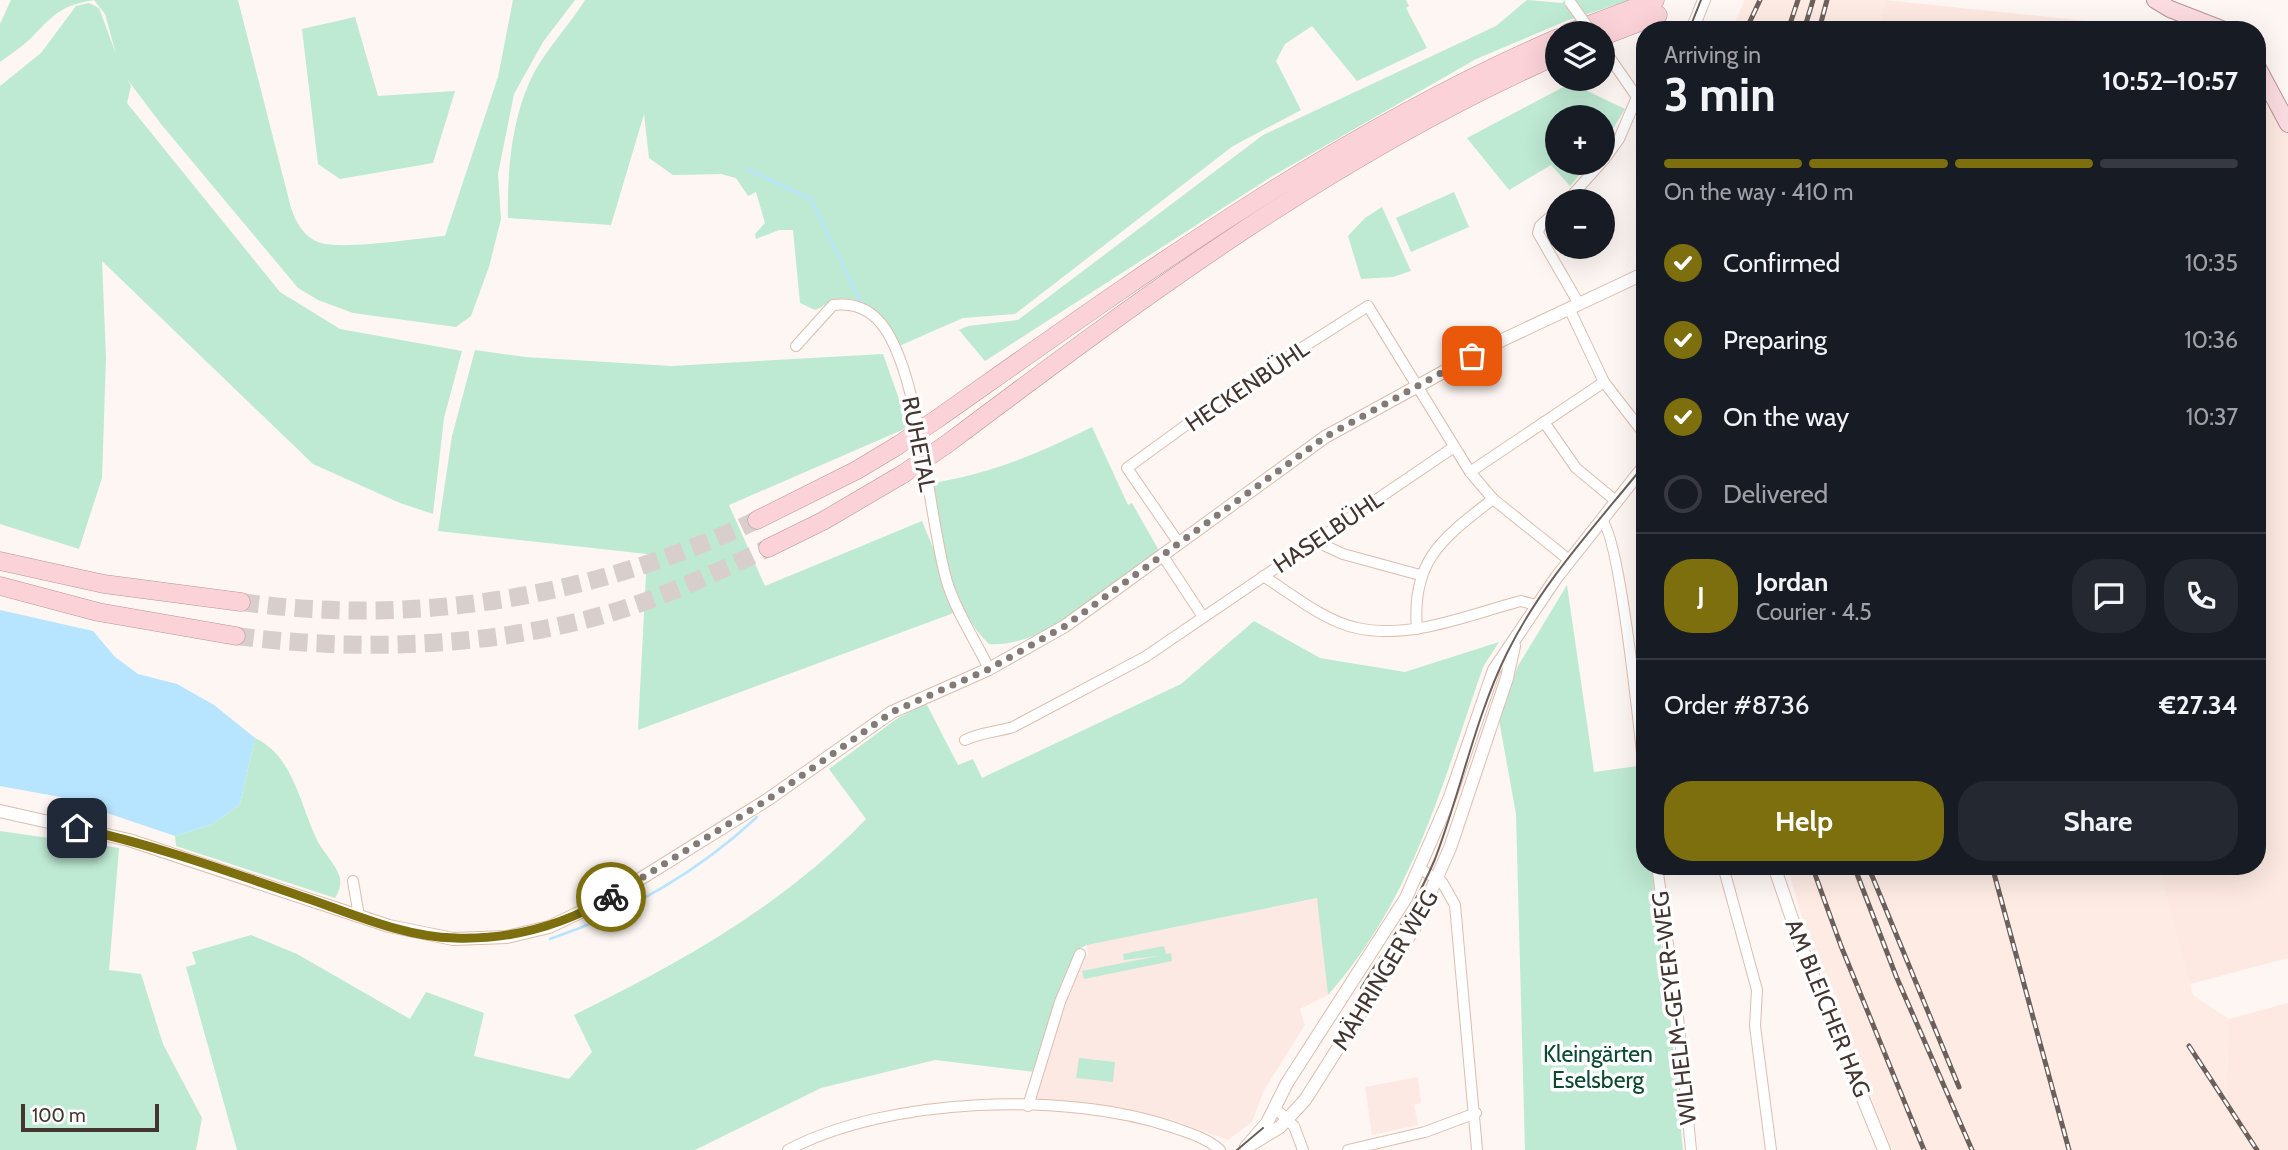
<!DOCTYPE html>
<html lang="en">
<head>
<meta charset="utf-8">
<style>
	body { margin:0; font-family:Cabin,sans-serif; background:#242831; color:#f1f3f6; height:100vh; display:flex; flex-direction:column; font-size:26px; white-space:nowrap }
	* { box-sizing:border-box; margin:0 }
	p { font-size:23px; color:#9ea1a6 }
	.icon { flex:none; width:38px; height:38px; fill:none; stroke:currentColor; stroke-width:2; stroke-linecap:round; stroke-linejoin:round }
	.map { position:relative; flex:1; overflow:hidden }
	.details { position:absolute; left:1636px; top:21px; width:630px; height:854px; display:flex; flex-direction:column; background:#171b24; border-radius:28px; box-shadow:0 7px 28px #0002 }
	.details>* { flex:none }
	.controls { position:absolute; left:1545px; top:21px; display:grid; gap:14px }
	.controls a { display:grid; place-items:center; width:70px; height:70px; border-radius:50%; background:#171b24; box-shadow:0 7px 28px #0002; font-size:35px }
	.scale { position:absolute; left:21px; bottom:18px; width:138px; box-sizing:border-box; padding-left:7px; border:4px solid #433530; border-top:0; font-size:19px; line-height:24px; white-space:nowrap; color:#433530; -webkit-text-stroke:5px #fff; paint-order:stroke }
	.pin { position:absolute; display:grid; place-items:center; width:60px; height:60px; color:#fff; margin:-30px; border-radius:14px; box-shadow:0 4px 10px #0006 }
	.courier { position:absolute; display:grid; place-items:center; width:70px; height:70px; margin:-35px; border:5px solid #7d6f0e; border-radius:50%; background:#fff; color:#222; box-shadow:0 2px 9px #0007 }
	.headline em { font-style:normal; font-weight:700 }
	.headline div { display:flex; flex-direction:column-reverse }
	.headline { display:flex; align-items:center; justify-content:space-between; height:119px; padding:0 28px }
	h1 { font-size:46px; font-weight:700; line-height:52px }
	.bar { display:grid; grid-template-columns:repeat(4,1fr); gap:10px 7px; align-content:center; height:84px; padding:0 28px }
	.bar i { height:9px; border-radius:5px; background:#363941 }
	.bar .on { background:#7d6f0e }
	.bar p { grid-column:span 4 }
	.line { display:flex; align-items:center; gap:18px; padding:0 28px; border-top:2px solid #363941 }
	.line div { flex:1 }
	.round { display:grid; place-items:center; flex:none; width:74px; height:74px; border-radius:28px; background:#242831 }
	ol { padding:0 28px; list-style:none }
	li { display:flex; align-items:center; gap:21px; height:77px }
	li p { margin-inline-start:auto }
	li .icon { padding:7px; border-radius:50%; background:#7d6f0e; color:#fff; stroke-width:4 }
	li:last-child { color:#9ea1a6 }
	li i { width:38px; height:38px; border:4px solid #363941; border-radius:50% }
	.action { display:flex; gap:14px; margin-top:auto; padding:14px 28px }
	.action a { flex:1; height:80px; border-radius:28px; background:#7d6f0e; color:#fff; font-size:28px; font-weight:700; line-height:80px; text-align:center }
	.action a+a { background:#242831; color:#f1f3f6 }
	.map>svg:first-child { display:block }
</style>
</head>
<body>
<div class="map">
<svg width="2288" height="1150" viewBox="0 0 2288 1150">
	<rect width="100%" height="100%" fill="#fdf6f3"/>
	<g fill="#fde9e1">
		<polygon points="1885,0 2135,26 2149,30 1879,30"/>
		<polygon points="2258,83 2288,126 2288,958 2190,984 2158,866 2258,866"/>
		<polygon points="2288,1003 2288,1150 2252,1150 2226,1103 2229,1019"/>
	</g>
	<g fill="#fdebe4">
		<polygon points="1745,0 1885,0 1879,30 1731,30"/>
		<polygon points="1787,866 2158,866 2193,995 2229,1019 2226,1103 2252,1150 1892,1150 1810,944"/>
	</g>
	<g fill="#fde9e3">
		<polygon points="1318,898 1328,995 1300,1009 1305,1025 1264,1090 1252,1122 1228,1140 1169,1119 1117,1108 1035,1099 1075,968 1088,954 1087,945"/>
		<polygon points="1418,1077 1421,1103 1414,1105 1418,1125 1372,1135 1365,1087"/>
	</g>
	<g fill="#bee9d3">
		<path d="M11 0H238L291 208C296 222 303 236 318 242 341 251 417 238 445 236L498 77 513 0H575L543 42 514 94 498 174 501 219 489 267 471 316 456 327 353 313 318 300 298 288 161 124 127 79 131 86 127 103 280 292 340 329 462 351 444 418 433 514 400 503 313 464 102 261 106 358 102 478 79 549 0 524V86L41 53 76 6 89 3 99 8 116 54 105 14 94 0C63 5 55 13 34 35 25 45 11 54 0 62V24Z"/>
		<path d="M585 0H1406L1409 6 1406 8 1427 48 1357 81 1312 26 1285 44 1276 61 1301 110 1233 146 1015 314 963 318 899 346C886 321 867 292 834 300 826 302 822 308 815 310L800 303 793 230H779L756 239 755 234 765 223 756 192 748 196 736 178 721 174 673 175 649 158 644 114 611 225 508 218C507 170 512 113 535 71 549 46 570 24 585 0Z"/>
		<polygon points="1527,0 1562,3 1565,0 1630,0 1566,21 1476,59 1271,177 985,361 959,330 968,326 1018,320 1263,135 1496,26"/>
		<polygon points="355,17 378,96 455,91 433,163 340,179 318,164 302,29"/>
		<polygon points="1571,83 1625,109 1603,145 1603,117 1558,117 1558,163 1589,163 1570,186 1551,165 1509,190 1467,138"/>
		<polygon points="1454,192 1469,227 1411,252 1396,218"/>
		<polygon points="1382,207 1411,271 1393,277 1361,279 1348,236 1365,218"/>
		<polygon points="475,350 525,357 671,366 883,354 909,427 729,505 765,586 922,521 959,611 638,730 647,554 438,531 452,436"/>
		<path d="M1092 427 1128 505 1132 503 1161 554C1115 585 1046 648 989 644 948 605 942 536 933 483 990 474 1040 453 1092 427Z"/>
		<polygon points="1567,585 1594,772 1638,766 1645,821 1645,866 1651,866 1670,1016 1683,1150 1525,1150 1516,814 1499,720 1518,666"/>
		<path d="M1254 621 1320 658 1405 672 1499 642 1483 667C1442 785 1412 901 1328 995L1317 898 1087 945 1076 950 1035 1072 935 1060 821 1088 695 1150H237L186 967 196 964 192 952 251 935 297 954 410 1019 426 992 484 1013 474 1056 569 1079 592 1052 574 1015C680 963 783 906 866 819L829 769 895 720 926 703 958 765 973 759 982 778 1181 684Z"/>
		<path d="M255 738C294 756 300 806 318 842 324 853 337 866 340 878 341 887 339 891 335 898L176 846 175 836 213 824 240 804Z"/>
		<polygon points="0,831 119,848 109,970 141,974 163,1044 202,1118 196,1150 0,1150"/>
		<polygon points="1164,946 1166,954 1171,953 1172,961 1084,979 1082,971 1158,956 1124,960 1123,954"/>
		<polygon points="1079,1058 1115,1062 1113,1082 1076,1078"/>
	</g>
	<polygon fill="#b7e4fe" points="0,610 93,631 115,657 138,674 177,684 214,705 255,738 240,804 213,824 175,836 60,797 0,786"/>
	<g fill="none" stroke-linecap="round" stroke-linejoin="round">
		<g stroke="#b7e4fe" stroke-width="2.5">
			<polyline points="747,169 811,199 860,301"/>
			<path d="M550 939C626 913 698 872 757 817"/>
		</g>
		<g stroke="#d8cfcc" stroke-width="18" stroke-dasharray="18 9" stroke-linecap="butt">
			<path d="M241 602C418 627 596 596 757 520"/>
			<path d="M236 636C366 653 516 647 641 603 685 587 726 568 768 548"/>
		</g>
		<defs>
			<g id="minor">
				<polyline points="1603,48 1637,97 1619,139 1603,161"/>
				<polyline points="1567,201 1601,163"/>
				<polyline points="1558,210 1540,226 1538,233 1579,304"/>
				<polyline points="1569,308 1604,382 1645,435"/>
				<path d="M796 346 833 305C850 303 865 307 877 319 920 361 928 519 947 582 956 612 976 641 989 669"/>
				<polyline points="1544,422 1576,468 1617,502"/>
				<polyline points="1470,472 1604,382"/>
				<path d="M1602 521C1620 536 1641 744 1645 780"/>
				<polyline points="1315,541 1343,554 1420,575"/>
				<polyline points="1178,542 1127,468 1226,396 1368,306 1470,472 1493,499 1569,560"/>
				<polyline points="1163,556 1203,617"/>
				<path d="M1263 576C1292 594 1324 621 1357 628 1411 640 1470 614 1521 601L1536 605"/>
				<path d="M1417 629C1411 560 1443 538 1493 499"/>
				<path d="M965 740C981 732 997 732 1013 727L1145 657 1454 447"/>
				<polyline points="1657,866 1678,1016 1691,1150"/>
				<polyline points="1723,866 1757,990 1755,1026 1771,1150"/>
				<polyline points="1420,869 1442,882 1455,905 1477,1150"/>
				<polyline points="353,881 359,916"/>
				<polyline points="1028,1106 1060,1002 1080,954"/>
				<polyline points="1274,1107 1294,1126 1303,1150"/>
				<path d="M788 1150C888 1097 1066 1091 1172 1127 1189 1133 1207 1138 1220 1150"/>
				<polyline points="1348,1150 1425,1132 1476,1113"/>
			</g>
			<g id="tertiary">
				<polyline points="1692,30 1704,0"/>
				<polyline points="0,811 129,840 389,926 453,939 507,937 549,927 608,899 767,800 892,712 989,669 1065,626 1325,437 1496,343 1645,273"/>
				<polyline points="1774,866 1803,951 1884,1150"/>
				<polyline points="1252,1144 1280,1127 1305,1100 1415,927 1450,848 1507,678 1514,646"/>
				<polyline points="1246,1147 1267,1123 1287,1083 1406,898 1450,797 1494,670 1556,578 1645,465"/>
			</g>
			<g id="primary">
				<polyline points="2155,0 2170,9 2224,30"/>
				<polyline points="2258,68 2288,124"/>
			</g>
			<g id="trunk">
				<polyline points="1568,33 1655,0"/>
				<polyline points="1603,36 1658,15"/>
				<path d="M937 419C1136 279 1333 135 1558 38"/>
				<path d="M947 444C1140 299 1335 153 1558 55"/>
				<polyline points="757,520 857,470 897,446"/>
				<polyline points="768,548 823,521 903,474"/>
				<polyline points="0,561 104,584 241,602"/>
				<polyline points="0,586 98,612 236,636"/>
			</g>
		</defs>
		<use href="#minor" stroke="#debdae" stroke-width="12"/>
		<use href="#tertiary" stroke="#debdae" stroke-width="14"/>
		<use href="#primary" stroke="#b99396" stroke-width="18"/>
		<use href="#trunk" stroke="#b99396" stroke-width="19"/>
		<use href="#minor" stroke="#fff" stroke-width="10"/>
		<use href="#tertiary" stroke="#fff" stroke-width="12"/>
		<use href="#primary" stroke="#fbdde1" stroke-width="16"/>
		<use href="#trunk" stroke="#fad2d7" stroke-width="18"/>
		<g stroke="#6c605b" stroke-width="2">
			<polyline points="1689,30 1701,0"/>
			<path d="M1361 988C1387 946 1416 905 1435 859 1461 791 1475 718 1507 653 1542 582 1596 525 1645 464"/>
			<polyline points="1237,1150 1263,1128"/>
		</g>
		<defs>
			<g id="rail">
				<polyline points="1746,30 1760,0"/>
				<polyline points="1788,30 1798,0"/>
				<polyline points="1804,30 1813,0"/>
				<polyline points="1819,30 1827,0"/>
				<polyline points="1812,866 1841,946 1924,1150"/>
				<polyline points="1854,866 1896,976 1972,1150"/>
				<polyline points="1868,866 1959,1087"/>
				<polyline points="1992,866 2069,1150"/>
				<polyline points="2189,1046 2257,1150"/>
			</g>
		</defs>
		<use href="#rail" stroke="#6c605b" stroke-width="5"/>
		<use href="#rail" stroke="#fff" stroke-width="2.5" stroke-dasharray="8" stroke-linecap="butt"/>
		<defs>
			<polyline id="minor-bridge" points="1570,2 1592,33"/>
			<g id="trunk-bridge">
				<polyline points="897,446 937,419"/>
				<polyline points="903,474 947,444"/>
			</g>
		</defs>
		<use href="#minor-bridge" stroke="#debdae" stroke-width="12" stroke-linecap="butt"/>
		<use href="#trunk-bridge" stroke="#b99396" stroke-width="19" stroke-linecap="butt"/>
		<use href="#minor-bridge" stroke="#fff" stroke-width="10"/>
		<use href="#trunk-bridge" stroke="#fad2d7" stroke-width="18"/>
	</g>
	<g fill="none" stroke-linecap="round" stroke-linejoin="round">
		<polyline stroke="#847974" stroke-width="7" stroke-dasharray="0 12.6" points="611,897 767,800 892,712 989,669 1065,626 1325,437 1472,356"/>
		<path stroke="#7d6f0e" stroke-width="9" d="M77 828C155 845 230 872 306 898 353 914 404 937 455 938 512 940 562 926 611 897"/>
	</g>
	<g text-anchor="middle" stroke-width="7" stroke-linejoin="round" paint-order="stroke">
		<g font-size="23" fill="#433530" stroke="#fff">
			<text transform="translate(1247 386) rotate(-34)" y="8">HECKENBÜHL</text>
			<text transform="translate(919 444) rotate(79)" y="8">RUHETAL</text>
			<text transform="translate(1328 532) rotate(-34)" y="8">HASELBÜHL</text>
			<text transform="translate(1385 970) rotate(-59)" y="8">MÄHRINGER WEG</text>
			<text transform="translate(1674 1008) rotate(-97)" y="8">WILHELM-GEYER-WEG</text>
			<text transform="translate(1828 1008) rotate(68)" y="8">AM BLEICHER HAG</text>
		</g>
		<g font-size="23" fill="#0c4933" stroke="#fff">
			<text x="1598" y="1062">Kleingärten<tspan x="1598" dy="26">Eselsberg</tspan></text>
		</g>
	</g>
</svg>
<div class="controls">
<a><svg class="icon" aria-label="layers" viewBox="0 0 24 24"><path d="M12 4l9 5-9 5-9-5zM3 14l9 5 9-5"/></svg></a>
<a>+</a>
<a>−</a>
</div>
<div class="scale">100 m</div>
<div class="pin" style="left:1472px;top:356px;background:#ea580c"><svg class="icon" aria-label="bag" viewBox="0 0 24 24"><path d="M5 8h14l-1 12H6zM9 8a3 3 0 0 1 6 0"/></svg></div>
<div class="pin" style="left:77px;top:828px;background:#1f2937"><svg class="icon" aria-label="home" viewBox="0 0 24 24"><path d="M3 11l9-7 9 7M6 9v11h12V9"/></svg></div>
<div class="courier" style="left:611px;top:897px"><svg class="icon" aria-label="bike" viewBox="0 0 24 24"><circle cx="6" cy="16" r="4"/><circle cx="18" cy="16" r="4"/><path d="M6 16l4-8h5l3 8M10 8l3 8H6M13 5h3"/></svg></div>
<section class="details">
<div class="headline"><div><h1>3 min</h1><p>Arriving in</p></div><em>10:52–10:57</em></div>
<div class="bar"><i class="on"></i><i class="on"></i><i class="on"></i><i></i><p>On the way · 410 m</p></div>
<ol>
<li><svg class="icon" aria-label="check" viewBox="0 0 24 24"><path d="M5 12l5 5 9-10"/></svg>Confirmed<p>10:35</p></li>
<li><svg class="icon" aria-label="check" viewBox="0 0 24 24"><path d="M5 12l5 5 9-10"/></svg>Preparing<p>10:36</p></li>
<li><svg class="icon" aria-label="check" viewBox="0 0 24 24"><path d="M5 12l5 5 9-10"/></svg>On the way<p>10:37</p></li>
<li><i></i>Delivered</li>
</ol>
<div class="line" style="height:126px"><b class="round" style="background:#7d6f0e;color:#fff">J</b><div><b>Jordan</b><p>Courier · 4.5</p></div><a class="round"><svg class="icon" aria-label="chat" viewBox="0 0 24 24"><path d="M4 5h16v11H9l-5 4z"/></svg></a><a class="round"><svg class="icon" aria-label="phone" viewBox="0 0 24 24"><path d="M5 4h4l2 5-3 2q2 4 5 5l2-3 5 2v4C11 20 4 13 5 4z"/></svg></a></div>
<div class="line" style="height:91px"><div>Order #8736</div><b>€27.34</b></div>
<div class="action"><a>Help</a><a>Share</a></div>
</section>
</div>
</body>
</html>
